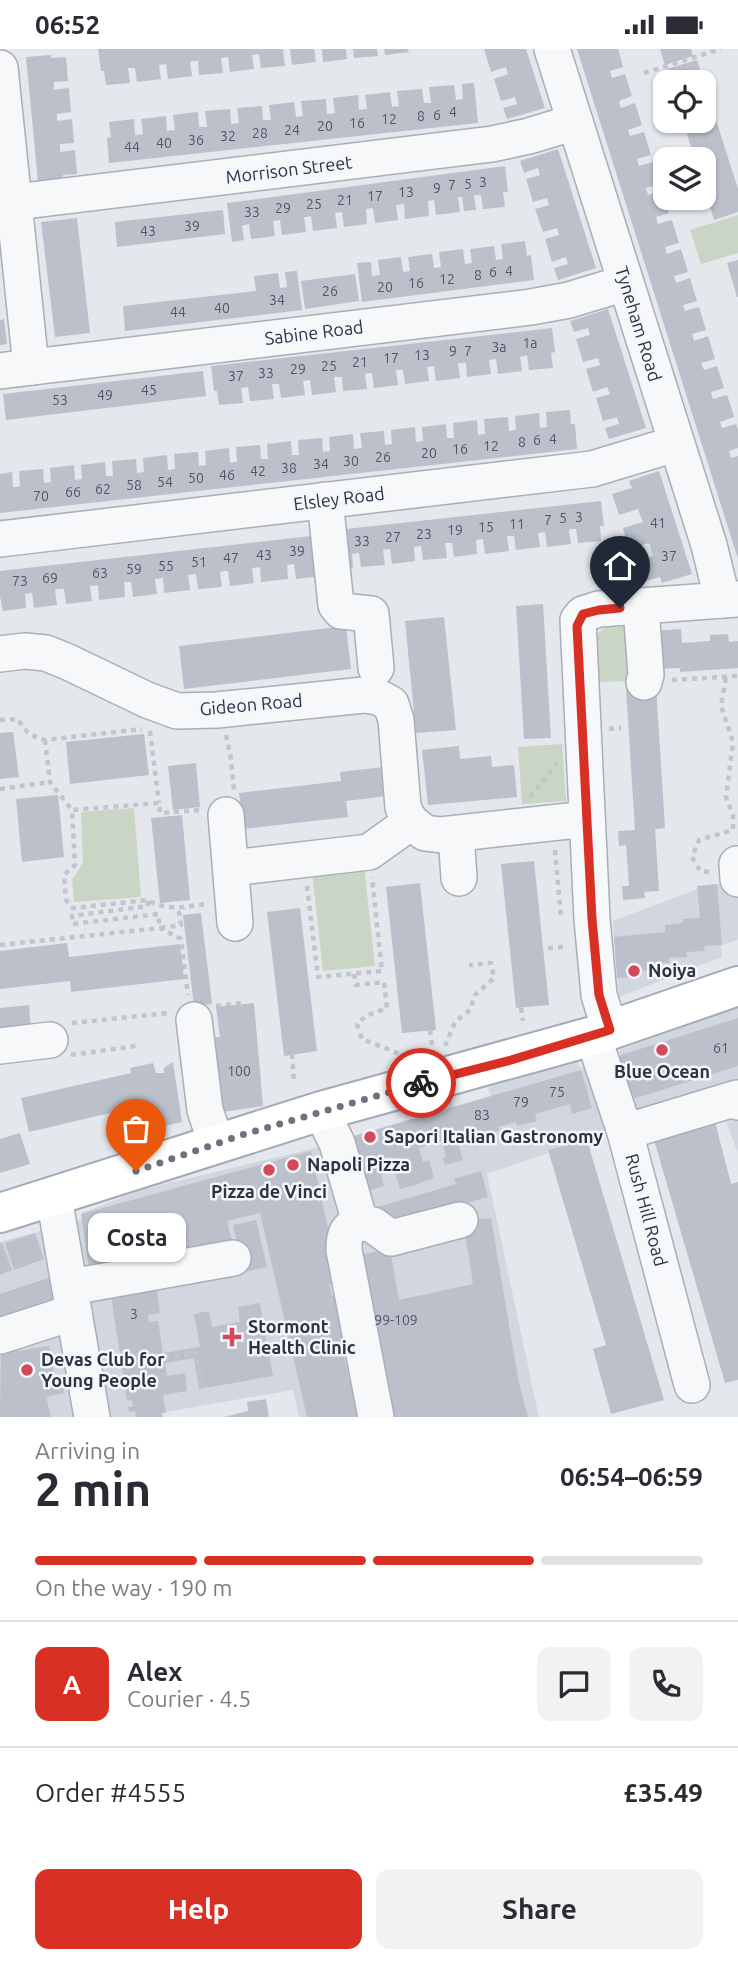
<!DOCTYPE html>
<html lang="en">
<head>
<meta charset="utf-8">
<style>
	body { margin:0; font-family:Ubuntu,sans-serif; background:#f2f2f3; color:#2b2b33; height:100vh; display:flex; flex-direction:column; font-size:26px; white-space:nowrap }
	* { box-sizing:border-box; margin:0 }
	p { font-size:23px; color:#7c7c81 }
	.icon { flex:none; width:38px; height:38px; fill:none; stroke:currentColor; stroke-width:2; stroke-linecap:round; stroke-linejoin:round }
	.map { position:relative; height:1368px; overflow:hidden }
	.drawer { display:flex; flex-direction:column; background:#fff; flex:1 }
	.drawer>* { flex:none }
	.buttons { position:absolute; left:653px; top:21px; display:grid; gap:14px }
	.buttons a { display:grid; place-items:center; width:63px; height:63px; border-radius:14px; background:#fff; box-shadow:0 2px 5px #0004; font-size:35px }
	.pin { position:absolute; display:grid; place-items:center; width:60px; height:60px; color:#fff; margin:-72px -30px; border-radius:50% 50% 50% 0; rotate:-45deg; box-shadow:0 0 7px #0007 }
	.pin .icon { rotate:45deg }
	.courier { position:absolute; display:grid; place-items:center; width:70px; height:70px; margin:-35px; border:5px solid #d93025; border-radius:50%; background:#fff; color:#222; box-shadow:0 2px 9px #0007 }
	.bubble { position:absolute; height:49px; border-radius:14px; background:#fff; box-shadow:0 2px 5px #0004; font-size:23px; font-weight:700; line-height:49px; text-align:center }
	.summary em { font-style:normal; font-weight:700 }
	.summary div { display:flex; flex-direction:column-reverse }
	.summary { display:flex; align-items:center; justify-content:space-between; height:119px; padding:0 35px }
	h1 { font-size:46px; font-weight:700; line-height:52px }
	.bar { display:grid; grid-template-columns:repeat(4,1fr); gap:10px 7px; align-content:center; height:84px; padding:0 35px }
	.bar i { height:9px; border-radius:5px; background:#e1e1e2 }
	.bar .selected { background:#d93025 }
	.bar p { grid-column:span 4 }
	.line { display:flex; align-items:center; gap:18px; padding:0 35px; border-top:2px solid #e1e1e2 }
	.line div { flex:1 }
	.round { display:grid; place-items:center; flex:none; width:74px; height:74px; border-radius:14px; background:#f2f2f3 }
	.cta { display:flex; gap:14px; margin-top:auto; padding:14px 35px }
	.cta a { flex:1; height:80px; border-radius:14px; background:#d93025; color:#fff; font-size:28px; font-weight:700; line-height:80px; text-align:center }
	.cta a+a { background:#f2f2f3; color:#2b2b33 }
	.status { display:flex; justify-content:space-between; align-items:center; height:49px; padding:0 35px; background:#fff; direction:ltr }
	.status svg { height:19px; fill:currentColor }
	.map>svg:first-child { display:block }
</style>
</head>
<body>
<div class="status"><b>06:52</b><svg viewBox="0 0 49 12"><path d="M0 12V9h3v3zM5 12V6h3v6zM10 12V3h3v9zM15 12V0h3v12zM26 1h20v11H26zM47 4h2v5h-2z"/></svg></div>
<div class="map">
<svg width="738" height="1368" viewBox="0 0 738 1368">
	<rect width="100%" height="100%" fill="#e4e7ec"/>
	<g fill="#d2d6de">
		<polygon points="738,830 738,891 721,896 722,908 619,948 613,872 695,841"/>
		<polygon points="738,958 738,1104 723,1065 645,1085 605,1084 487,1125 539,1368 299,1368 293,1341 136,1368 0,1368 0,1193 82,1171 82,1164 144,1140 345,1092 436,1065 433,1055 451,1050 454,1060 492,1049 488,1039 577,1011 580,1019 620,1006 619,1001"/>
	</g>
	<g fill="#c9d6c5">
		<polygon points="738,166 738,204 701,215 690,181"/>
		<polygon points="631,577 634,632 597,633 596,586 606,578"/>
		<polygon points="562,695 566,752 522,755 518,698"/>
		<polygon points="134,759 141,848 74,853 72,831 83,814 81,763"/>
		<polygon points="364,817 375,917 323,922 312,823"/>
	</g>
	<g fill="#bbc0ca">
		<polygon points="98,0 283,0 285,17 261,19 259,5 252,6 254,20 230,23 228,8 221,9 223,24 199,26 198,12 194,12 190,13 192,27 168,30 166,15 159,16 161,30 137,33 135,19 128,19 130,34 106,36 104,22 101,22"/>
		<polygon points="290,0 314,0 316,13 292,16"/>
		<polygon points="322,0 346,0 347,10 323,13"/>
		<polygon points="353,0 377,0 378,7 354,9"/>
		<polygon points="384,0 408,0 409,3 385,6"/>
		<polygon points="484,0 526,0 545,59 507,70 503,59 517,55 515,48 501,52 494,30 508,25 506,18 491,23"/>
		<polygon points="577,0 618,0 620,7 623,18 610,22 612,29 625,25 632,47 619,52 621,59 635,54 642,76 628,81 630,87 644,83 651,106 637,110 638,113 639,117 653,113 660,135 646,139 648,146 662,142 669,164 656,168 657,172 658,175 672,171 679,194 665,198 666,201 667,205 681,200 688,223 674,227 676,234 690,229 697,252 683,256 685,262 699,258 706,281 692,285 693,288 694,292 708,287 715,310 701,314 704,321 717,317 724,339 711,343 713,350 727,346 731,357 734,368 720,373 722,379 736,375 738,381 738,399 729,402 731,409 738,407 738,510"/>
		<polygon points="660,0 691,0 693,7 665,16"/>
		<polygon points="51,6 51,9 66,8 68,32 54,33 54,41 69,39 71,63 57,65 57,72 72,70 74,94 60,95 60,103 75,101 77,125 63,126 63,130 38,132 26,8"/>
		<polygon points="697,11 738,140 738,163 714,171 704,137 704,110 695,110 683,72 704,72 704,33 671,33 667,20"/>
		<polygon points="474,34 478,74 109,114 107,89 111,88 109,73 134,70 135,86 143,85 141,70 166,67 167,82 175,81 173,66 198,63 199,78 207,78 205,62 230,60 231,75 239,74 237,59 262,57 263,71 271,71 269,56 294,53 296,68 303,67 301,52 326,50 327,65 335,64 333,49 358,46 359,61 367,60 365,46 390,43 392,58 399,57 397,42 422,40 424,54 431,54 429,38 454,36 456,51 463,50 462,35"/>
		<polygon points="558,100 596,219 558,231 554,219 568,215 567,212 566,208 552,213 545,190 559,186 558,182 557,179 543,183 535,160 549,156 547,149 533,153 526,130 540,126 539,123 538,119 524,124 520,112"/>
		<polygon points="505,117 508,143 503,143 505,158 483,160 481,146 474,146 476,161 464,162 462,148 458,148 460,163 436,166 434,151 428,152 429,167 405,170 404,155 396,156 398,171 375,174 373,159 366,160 367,175 344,178 342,163 335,164 337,179 313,182 311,167 307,168 304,168 306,183 282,186 280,171 273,172 275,187 251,190 249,175 242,177 244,191 232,193 227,154"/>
		<polygon points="223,161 225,185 117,198 115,173"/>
		<polygon points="77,169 90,284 55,288 41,173"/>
		<polygon points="525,192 527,207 531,206 534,231 362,253 357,214 371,213 372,227 380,226 378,211 401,208 403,223 410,222 408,208 432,205 434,219 441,218 439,203 463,200 465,215 472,214 470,200 494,197 496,211 503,210 501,195"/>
		<polygon points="738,211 738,248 737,248 727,214"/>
		<polygon points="297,222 302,261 125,282 123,257 256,242 254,227 278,224 280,239 287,238 285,223"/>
		<polygon points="355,225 359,252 305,260 301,232"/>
		<polygon points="608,260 646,379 609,390 605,379 619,375 617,368 603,372 596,349 610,345 607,338 593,343 586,320 600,316 598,309 583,313 576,290 590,286 588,279 574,283 570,272"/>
		<polygon points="4,270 7,295 0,296 0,271"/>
		<polygon points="552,279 555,303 551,304 553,319 529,321 527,306 520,308 522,322 498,325 496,310 489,311 491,325 467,328 466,314 458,314 460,329 436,332 434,317 427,318 429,332 405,335 403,321 396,321 398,336 374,339 372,324 369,324 365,325 367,340 343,342 342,328 334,328 336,343 312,346 310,331 303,332 305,346 281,349 279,335 272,335 274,350 250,352 248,338 241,339 243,354 219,356 217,342 214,342 211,317"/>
		<polygon points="203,322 206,347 6,371 3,345"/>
		<polygon points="570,361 571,375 575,375 577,400 0,464 0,425 12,423 13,438 17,438 20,437 19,422 43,420 44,434 51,433 50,419 74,416 75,431 82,430 81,416 105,413 106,427 113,427 112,412 136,410 137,424 144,423 143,409 167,406 168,421 175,420 174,405 198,403 199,417 206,416 205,402 229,399 230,414 234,413 237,413 236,398 260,396 261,410 268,410 267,395 291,392 292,406 299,406 298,391 322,389 323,403 330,402 329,388 353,385 354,400 362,399 360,384 384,382 385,396 392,395 391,381 415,378 416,393 423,392 422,378 446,375 447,389 454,389 453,374 477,371 478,386 485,385 484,370 508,368 509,382 516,381 515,367 539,364 540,379 547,378 546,363"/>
		<polygon points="659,422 692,525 662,534 660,528 640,534 633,513 653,507 651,500 649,494 629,500 623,479 643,473 640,466 638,460 619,466 612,445 632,439 629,432"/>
		<polygon points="601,452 604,477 600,477 601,492 578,494 576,480 572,480 569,481 571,495 547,498 545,483 538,484 540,498 516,501 514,487 507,487 509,502 485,505 483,490 476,491 477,505 454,508 452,494 445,494 447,509 423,511 421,497 414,498 415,512 392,515 390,500 383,501 385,516 361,518 359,504 352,505 353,519 342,521 337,481"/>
		<polygon points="320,486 320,527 296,530 294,515 287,516 288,530 261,533 260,518 252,519 254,534 230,537 228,522 224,522 220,523 222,538 198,540 196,525 188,526 190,541 164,544 163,529 155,530 157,545 133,548 131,533 124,533 125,548 99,551 98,536 94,537 90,537 92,552 66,555 64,540 59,540 55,541 57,556 34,559 32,544 25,545 26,559 3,562 0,547 0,522"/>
		<polygon points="543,555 551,689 524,690 516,557"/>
		<polygon points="444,568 456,681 416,684 405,572"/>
		<polygon points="346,577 351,620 184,640 179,597"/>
		<polygon points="681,580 682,594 710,592 710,586 728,585 729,593 738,592 738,619 680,623 680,619 653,620 651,582"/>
		<polygon points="656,638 665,779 655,780 659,842 644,843 645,849 623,851 622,837 629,837 626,796 619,797 618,782 635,781 626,640"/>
		<polygon points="13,683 19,728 0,730 0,684"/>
		<polygon points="144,685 149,726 70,735 66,693"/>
		<polygon points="459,697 460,710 491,707 492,718 514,716 517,748 428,756 422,701"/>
		<polygon points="196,714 200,758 173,761 168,717"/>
		<polygon points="384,718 387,747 346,752 348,768 244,780 239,744 341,732 340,723"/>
		<polygon points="58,746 64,808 22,813 16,750"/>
		<polygon points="182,766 190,851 160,854 151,769"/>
		<polygon points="534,812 549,956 516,959 501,815"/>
		<polygon points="420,834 436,981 402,984 386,838"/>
		<polygon points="717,835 722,896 704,897 705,902 687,903 687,908 669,909 669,914 652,915 653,921 635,923 636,928 617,929 614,888 665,883 665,876 683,874 683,870 700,869 697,837"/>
		<polygon points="300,859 317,1002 284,1007 267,863"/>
		<polygon points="201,864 212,955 194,957 183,866"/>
		<polygon points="67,894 69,908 180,895 184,930 71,943 70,932 0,940 0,902"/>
		<polygon points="254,954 263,1057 223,1063 215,988 220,988 216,958"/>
		<polygon points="29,956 31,981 0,984 0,959"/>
		<polygon points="738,969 738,1017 630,1051 618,1013 621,1006"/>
		<polygon points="173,1013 182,1073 137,1083 131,1059 29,1083 21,1049 131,1024 130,1019 153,1014 156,1024 164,1024 164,1019"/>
		<polygon points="581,1021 592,1059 572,1065 570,1055 535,1065 537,1072 517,1077 516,1073 498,1078 499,1082 476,1089 474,1083 456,1088 463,1111 445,1116 443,1109 446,1108 442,1092 419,1099 423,1113 429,1111 434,1129 415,1136 400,1140 390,1108 382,1110 386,1124 381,1126 384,1137 370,1141 366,1130 362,1131 340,1091"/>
		<polygon points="714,1069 731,1135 738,1133 738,1331 725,1334 652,1084"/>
		<polygon points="20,1084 30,1115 0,1124 0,1090"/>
		<polygon points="587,1091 664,1351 611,1365 593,1300 606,1296 548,1101"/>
		<polygon points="311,1102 340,1233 329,1235 332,1247 357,1242 349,1208 390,1200 399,1251 473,1235 463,1171 491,1169 518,1329 528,1368 381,1368 361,1291 341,1295 358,1368 307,1368 260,1164 227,1172 234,1201 90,1228 81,1165"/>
		<polygon points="481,1122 488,1148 383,1178 378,1158 456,1135 454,1130"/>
		<polygon points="256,1171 267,1218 244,1223 233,1176"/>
		<polygon points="35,1184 44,1210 14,1221 5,1194"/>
		<polygon points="2,1194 12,1221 0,1226 0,1195"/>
		<polygon points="51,1228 55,1259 0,1278 0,1245"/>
		<polygon points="141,1235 143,1243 157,1241 160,1264 148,1266 149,1273 158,1272 163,1304 200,1298 194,1265 209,1262 212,1278 240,1273 238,1258 260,1254 273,1327 199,1340 194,1309 165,1314 167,1327 185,1324 187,1342 163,1346 166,1364 162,1364 163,1368 136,1368 135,1362 129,1363 128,1358 133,1357 132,1351 127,1352 110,1240"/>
		<polygon points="18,1296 18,1302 49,1297 56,1334 62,1333 64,1344 46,1348 51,1368 0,1368 1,1297"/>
		<polygon points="266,1350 269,1368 224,1368 248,1362 247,1353"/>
	</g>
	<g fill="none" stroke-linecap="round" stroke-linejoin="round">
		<defs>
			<g id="minor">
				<polyline points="552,0 709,496 720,541 720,551"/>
				<polyline points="0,19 31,318"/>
				<polyline points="0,155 492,95 529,87 575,73"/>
				<polyline points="0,322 531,258 569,251 625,234"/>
				<polyline points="325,451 336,556 341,562 371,565 376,619"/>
				<polyline points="0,490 592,420 675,395"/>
				<polyline points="641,558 646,626 644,633"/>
				<polyline points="0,605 25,602 46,604 68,613 147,651 177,662 217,661 364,646 378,648 391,655 396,671 403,758 406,765 411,773 425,784 441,786 587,770"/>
				<polyline points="226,766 235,874"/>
				<polyline points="456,785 459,829"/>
				<polyline points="737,815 738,830"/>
				<polyline points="232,819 369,803 411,773"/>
				<polyline points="194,971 205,1061 216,1094"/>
				<polyline points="610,981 599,946 592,870 578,571 583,565 599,560 738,550"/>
				<polyline points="593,987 625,1083 692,1336"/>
				<polyline points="0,997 50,991"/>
				<polyline points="321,1062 337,1094 360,1173 373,1176 391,1189 460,1171"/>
				<polyline points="625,1083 737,1049 738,1053"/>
				<polyline points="54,1148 92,1368"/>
				<path d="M360 1173C346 1180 344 1185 344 1201L376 1368"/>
				<polyline points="71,1238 233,1209"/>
				<polyline points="0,1287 74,1263"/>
			</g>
			<polyline id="major" points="0,1164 321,1062 593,987 738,937"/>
		</defs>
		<use href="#minor" stroke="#a9aeb7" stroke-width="38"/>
		<use href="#major" stroke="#a3abb8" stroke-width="42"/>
		<g stroke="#c2c5cb" stroke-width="4.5" stroke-dasharray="5 5" stroke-linecap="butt">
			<polyline points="644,24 721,0"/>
			<polyline points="672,631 738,627"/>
			<path d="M0 671 18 670C24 682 32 688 45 691L142 680"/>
			<polyline points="609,680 621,679"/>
			<polyline points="150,682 159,754"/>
			<polyline points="226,686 231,710 234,742"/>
			<polyline points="45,691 50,733 72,761"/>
			<polyline points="0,740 50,733"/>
			<polyline points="530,748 557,714"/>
			<path d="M199 761 160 764 159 754 72 761 75 816 64 826 66 851 73 859 148 851C164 862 187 858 206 855"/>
			<polyline points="555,801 561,868"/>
			<polyline points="709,823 700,822 692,808 699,791 733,781 733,766 726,748 733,693 721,657 726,628"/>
			<polyline points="307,837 318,928 382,922 372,828"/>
			<polyline points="148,852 148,857 72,867 73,875 158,865 160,879 181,876 179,864 185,859"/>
			<polyline points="0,896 160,879 181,890 188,946"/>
			<polyline points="548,899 563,898 563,895"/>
			<polyline points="354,925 356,936 384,933 387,959 366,967 357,975 362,990 405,1007"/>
			<polyline points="216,957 243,954"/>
			<polyline points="521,959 523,972"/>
			<polyline points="72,974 168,964"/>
			<polyline points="430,981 432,996"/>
			<polyline points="445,997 455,973 470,961 475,946 494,929 491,914 469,916"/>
			<polyline points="292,1005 294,1032"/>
			<polyline points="71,1006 136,997"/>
			<polyline points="164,1309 197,1304 201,1335 206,1334"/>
			<polyline points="109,1317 121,1315"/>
		</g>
		<use href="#minor" stroke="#f7f8fa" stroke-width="35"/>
		<use href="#major" stroke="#fff" stroke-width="38"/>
	</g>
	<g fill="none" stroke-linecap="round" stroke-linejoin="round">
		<polyline stroke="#6c737f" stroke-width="7" stroke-dasharray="0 12.6" points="136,1122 242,1086 421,1034"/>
		<polyline stroke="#d93025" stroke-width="9" points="421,1034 511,1011 610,981 599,946 592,870 577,577 583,565 599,561 620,559"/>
	</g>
	<g fill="#d1495b" stroke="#f4f6f9" stroke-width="2.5">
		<circle cx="634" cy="922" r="7"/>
		<circle cx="662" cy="1001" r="7"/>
		<circle cx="370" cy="1088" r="7"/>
		<circle cx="293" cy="1116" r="7"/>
		<circle cx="269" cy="1121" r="7"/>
		<path d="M228.5 1277.5h7v7h7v7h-7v7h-7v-7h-7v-7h7z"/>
		<circle cx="27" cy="1321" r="7"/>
	</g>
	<g text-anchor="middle" stroke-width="5" stroke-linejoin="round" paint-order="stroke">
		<g font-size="14" fill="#4f5766">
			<text x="453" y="68">4</text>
			<text x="437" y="71">6</text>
			<text x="421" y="72">8</text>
			<text x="389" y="75">12</text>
			<text x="357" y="79">16</text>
			<text x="325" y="82">20</text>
			<text x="292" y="86">24</text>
			<text x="260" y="89">28</text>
			<text x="228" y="92">32</text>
			<text x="196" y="96">36</text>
			<text x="164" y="99">40</text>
			<text x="132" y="103">44</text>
			<text x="483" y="138">3</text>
			<text x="468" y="140">5</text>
			<text x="452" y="141">7</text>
			<text x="437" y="144">9</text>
			<text x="406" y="148">13</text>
			<text x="375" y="152">17</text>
			<text x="345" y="156">21</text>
			<text x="314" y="160">25</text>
			<text x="283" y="164">29</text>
			<text x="252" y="168">33</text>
			<text x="192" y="182">39</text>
			<text x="148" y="187">43</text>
			<text x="509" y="227">4</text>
			<text x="493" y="228">6</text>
			<text x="478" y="231">8</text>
			<text x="447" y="235">12</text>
			<text x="416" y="239">16</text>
			<text x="385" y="243">20</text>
			<text x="330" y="247">26</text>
			<text x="277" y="256">34</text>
			<text x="222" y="264">40</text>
			<text x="178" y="268">44</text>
			<text x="530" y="299">1a</text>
			<text x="499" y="303">3a</text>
			<text x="453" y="307">9</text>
			<text x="468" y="307">7</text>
			<text x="422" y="311">13</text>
			<text x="391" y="314">17</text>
			<text x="360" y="318">21</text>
			<text x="329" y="322">25</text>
			<text x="298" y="325">29</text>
			<text x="266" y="329">33</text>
			<text x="236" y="332">37</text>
			<text x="149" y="346">45</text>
			<text x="105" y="351">49</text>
			<text x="60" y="356">53</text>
			<text x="553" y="395">4</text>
			<text x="537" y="396">6</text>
			<text x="522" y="398">8</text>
			<text x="491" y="402">12</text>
			<text x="460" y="405">16</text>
			<text x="429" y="409">20</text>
			<text x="383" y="413">26</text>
			<text x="351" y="417">30</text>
			<text x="321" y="420">34</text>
			<text x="289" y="424">38</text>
			<text x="258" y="427">42</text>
			<text x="227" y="431">46</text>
			<text x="196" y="434">50</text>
			<text x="165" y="438">54</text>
			<text x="134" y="441">58</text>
			<text x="103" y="445">62</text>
			<text x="73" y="448">66</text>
			<text x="41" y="452">70</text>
			<text x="579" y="473">3</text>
			<text x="563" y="474">5</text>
			<text x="548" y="476">7</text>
			<text x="658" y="479">41</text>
			<text x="517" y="480">11</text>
			<text x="486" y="483">15</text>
			<text x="455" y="486">19</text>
			<text x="424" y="490">23</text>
			<text x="393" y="493">27</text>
			<text x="362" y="497">33</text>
			<text x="297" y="507">39</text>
			<text x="264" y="511">43</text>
			<text x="669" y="512">37</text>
			<text x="231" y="514">47</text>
			<text x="199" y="518">51</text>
			<text x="166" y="522">55</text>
			<text x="134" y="525">59</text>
			<text x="100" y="529">63</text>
			<text x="50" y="534">69</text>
			<text x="20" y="537">73</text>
			<text x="721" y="1004">61</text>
			<text x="239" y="1027">100</text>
			<text x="557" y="1048">75</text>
			<text x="521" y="1058">79</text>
			<text x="482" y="1071">83</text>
			<text x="134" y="1270">3</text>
			<text x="396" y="1276">99-109</text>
		</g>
		<g font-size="18" fill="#2b3445" stroke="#f4f6f9">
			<text transform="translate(289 121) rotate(-7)" y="6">Morrison Street</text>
			<text transform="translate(638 275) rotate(73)" y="6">Tyneham Road</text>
			<text transform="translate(314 284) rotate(-7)" y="6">Sabine Road</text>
			<text transform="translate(339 450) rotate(-7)" y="6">Elsley Road</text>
			<text transform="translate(251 656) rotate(-5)" y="6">Gideon Road</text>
			<text transform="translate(646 1161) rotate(75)" y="6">Rush Hill Road</text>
		</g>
		<g font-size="18" font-weight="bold" fill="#2b3445" stroke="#f4f6f9" text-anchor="start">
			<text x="648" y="928">Noiya</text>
			<text x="662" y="1029" text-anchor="middle">Blue Ocean</text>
			<text x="384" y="1094">Sapori Italian Gastronomy</text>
			<text x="307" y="1122">Napoli Pizza</text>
			<text x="269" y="1149" text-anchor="middle">Pizza de Vinci</text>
			<text x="248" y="1284">Stormont<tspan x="248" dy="21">Health Clinic</tspan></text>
			<text x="41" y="1317">Devas Club for<tspan x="41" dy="21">Young People</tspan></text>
		</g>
	</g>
</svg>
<div class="buttons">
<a><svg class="icon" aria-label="locate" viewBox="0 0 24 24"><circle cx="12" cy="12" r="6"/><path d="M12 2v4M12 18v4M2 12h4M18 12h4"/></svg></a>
<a><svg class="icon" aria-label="layers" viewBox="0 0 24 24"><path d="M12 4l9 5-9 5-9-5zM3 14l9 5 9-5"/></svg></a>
</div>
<div class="pin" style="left:136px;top:1122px;background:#ea580c"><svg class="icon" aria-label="bag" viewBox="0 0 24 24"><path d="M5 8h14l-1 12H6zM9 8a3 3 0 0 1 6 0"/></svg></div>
<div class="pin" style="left:620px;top:559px;background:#1f2937"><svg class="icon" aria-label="home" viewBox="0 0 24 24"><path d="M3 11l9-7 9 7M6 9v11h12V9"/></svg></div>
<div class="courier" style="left:421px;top:1034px"><svg class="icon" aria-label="bike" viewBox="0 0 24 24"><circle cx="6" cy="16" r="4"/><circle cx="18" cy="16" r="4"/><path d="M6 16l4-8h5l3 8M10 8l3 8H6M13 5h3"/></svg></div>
<div class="bubble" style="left:88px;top:1164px;width:98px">Costa</div>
</div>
<section class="drawer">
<div class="summary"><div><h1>2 min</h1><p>Arriving in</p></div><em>06:54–06:59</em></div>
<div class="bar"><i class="selected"></i><i class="selected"></i><i class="selected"></i><i></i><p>On the way · 190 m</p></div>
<div class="line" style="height:126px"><b class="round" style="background:#d93025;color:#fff">A</b><div><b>Alex</b><p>Courier · 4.5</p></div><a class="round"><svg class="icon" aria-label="chat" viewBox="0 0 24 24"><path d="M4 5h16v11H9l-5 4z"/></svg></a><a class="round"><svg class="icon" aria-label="phone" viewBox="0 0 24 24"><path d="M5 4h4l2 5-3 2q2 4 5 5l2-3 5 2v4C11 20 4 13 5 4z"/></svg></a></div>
<div class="line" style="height:91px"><div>Order #4555</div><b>£35.49</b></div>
<div class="cta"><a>Help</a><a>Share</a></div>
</section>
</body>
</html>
